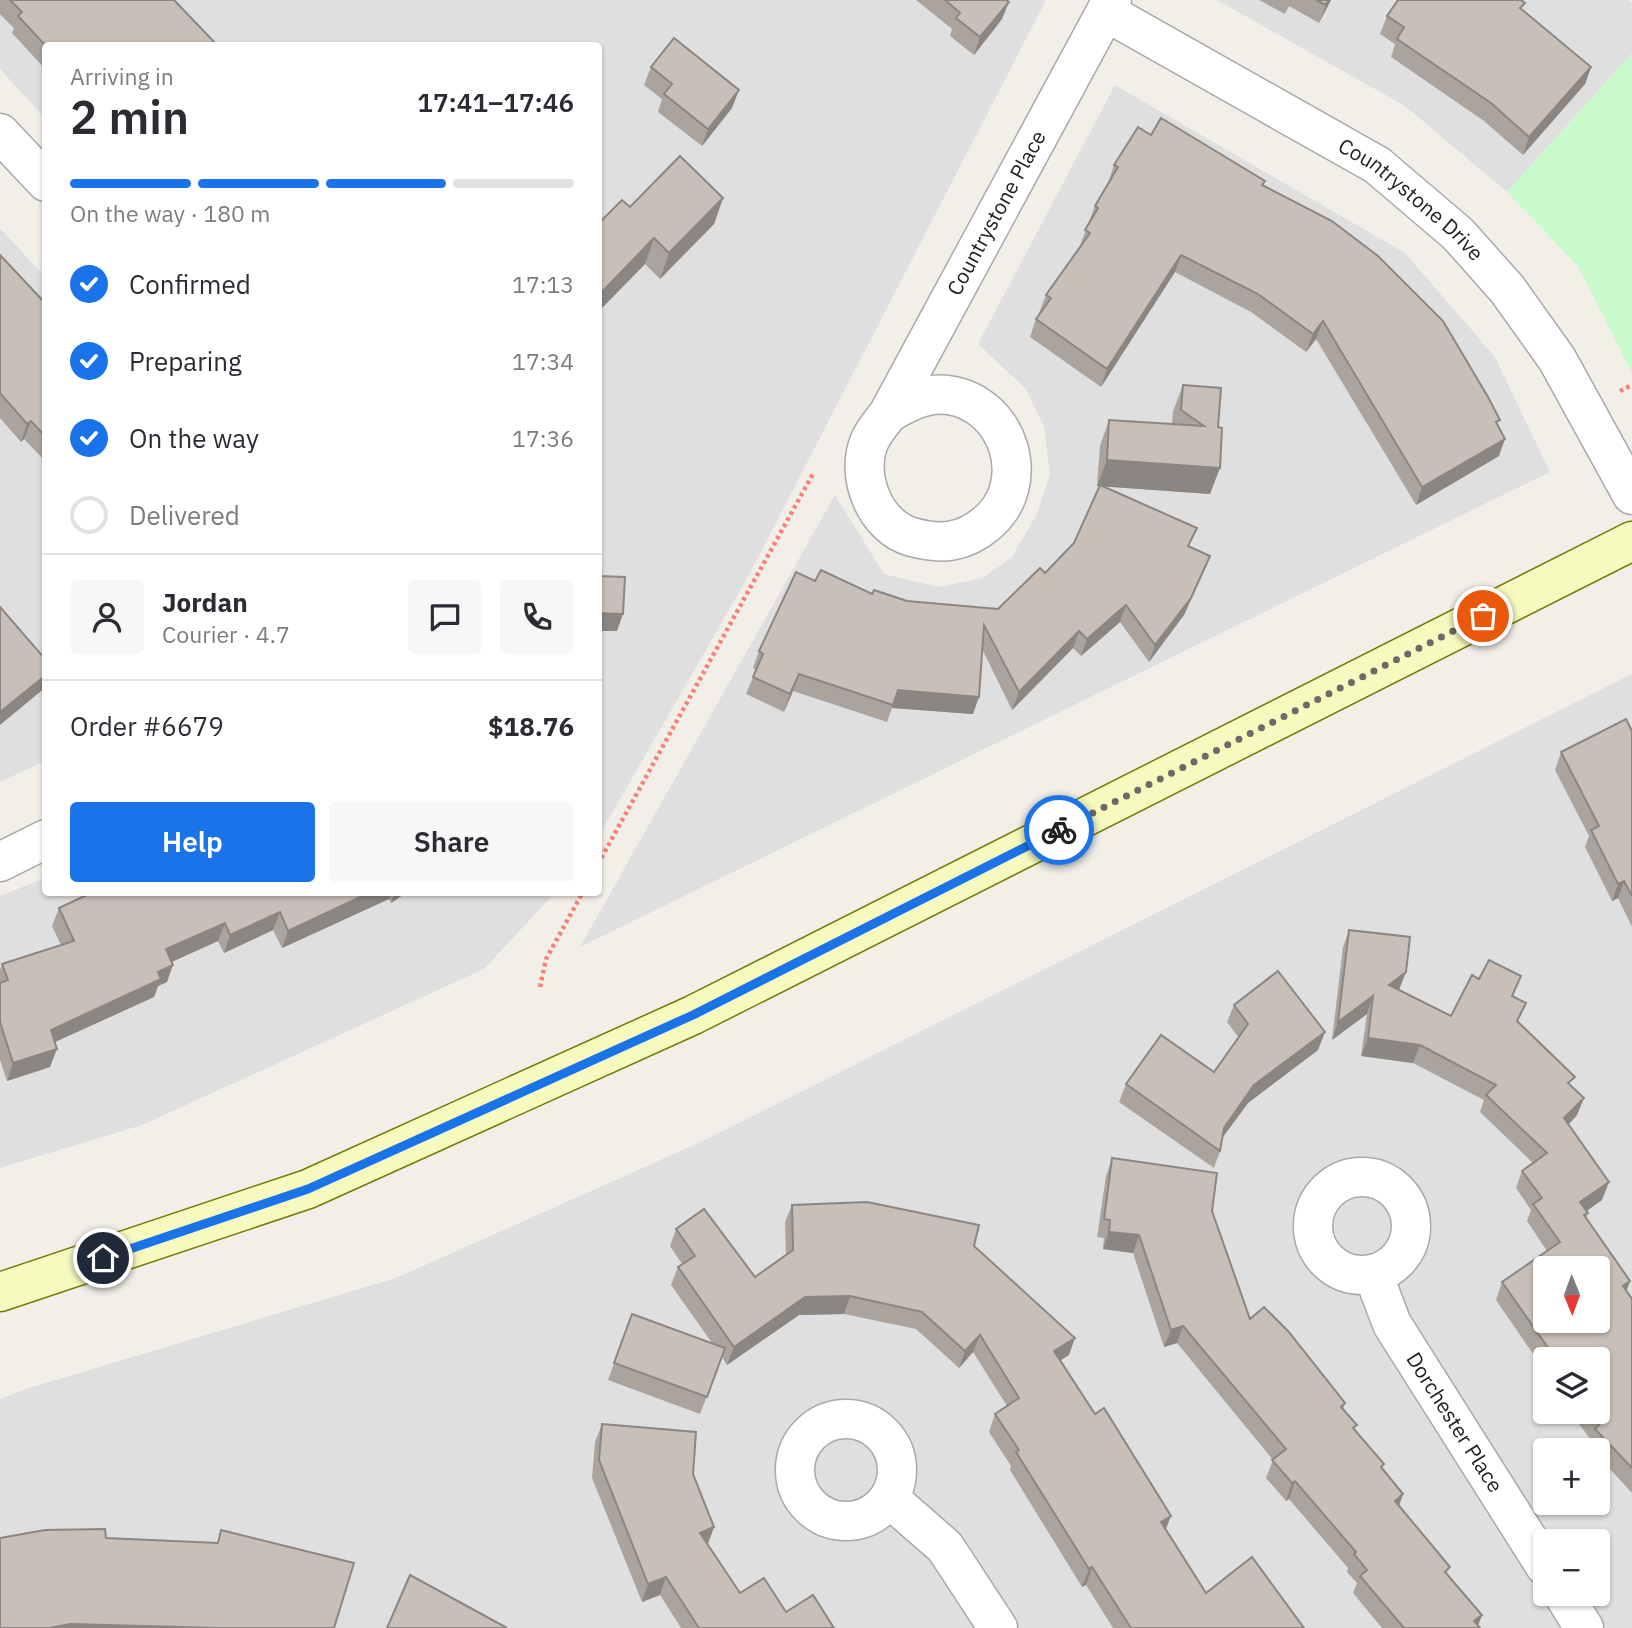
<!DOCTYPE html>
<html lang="en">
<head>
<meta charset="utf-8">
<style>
	body { margin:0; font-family:"IBM Plex Sans",sans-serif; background:#f7f7f7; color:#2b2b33; height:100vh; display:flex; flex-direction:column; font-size:26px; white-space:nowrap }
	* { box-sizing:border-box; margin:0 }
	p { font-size:23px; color:#7c7c81 }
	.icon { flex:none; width:38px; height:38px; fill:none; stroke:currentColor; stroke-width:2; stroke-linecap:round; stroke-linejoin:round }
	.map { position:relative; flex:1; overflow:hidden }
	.side { position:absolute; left:42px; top:42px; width:560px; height:854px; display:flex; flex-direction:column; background:#fff; border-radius:7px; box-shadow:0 2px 5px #0004 }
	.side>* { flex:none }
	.needle { width:46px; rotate:179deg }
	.tools { position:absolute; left:1533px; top:1256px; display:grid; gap:14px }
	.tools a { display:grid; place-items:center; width:77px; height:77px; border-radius:7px; background:#fff; box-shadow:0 2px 5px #0004; font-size:35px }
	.pin { position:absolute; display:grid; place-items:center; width:60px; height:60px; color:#fff; margin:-30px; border:4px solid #fff; border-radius:50%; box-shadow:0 2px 7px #0007 }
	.courier { position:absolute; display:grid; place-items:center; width:70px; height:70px; margin:-35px; border:5px solid #1a73e8; border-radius:50%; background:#fff; color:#222; box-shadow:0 2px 9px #0007 }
	.summary em { font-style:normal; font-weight:600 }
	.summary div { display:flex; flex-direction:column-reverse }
	.summary { display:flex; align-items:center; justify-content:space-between; height:119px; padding:0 28px }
	h1 { font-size:46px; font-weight:600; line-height:52px }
	.bar { display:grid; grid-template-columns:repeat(4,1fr); gap:10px 7px; align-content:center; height:84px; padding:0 28px }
	.bar i { height:9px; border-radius:5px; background:#e1e1e2 }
	.bar .current { background:#1a73e8 }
	.bar p { grid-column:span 4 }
	.line { display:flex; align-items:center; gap:18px; padding:0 28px; border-top:2px solid #e1e1e2 }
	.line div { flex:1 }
	.round { display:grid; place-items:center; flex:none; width:74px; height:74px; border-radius:7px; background:#f7f7f7 }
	ol { padding:0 28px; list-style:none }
	li { display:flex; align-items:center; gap:21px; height:77px }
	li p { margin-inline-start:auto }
	li .icon { padding:7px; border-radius:50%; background:#1a73e8; color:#fff; stroke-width:4 }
	li:last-child { color:#7c7c81 }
	li i { width:38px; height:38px; border:4px solid #e1e1e2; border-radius:50% }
	.cta { display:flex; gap:14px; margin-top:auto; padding:14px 28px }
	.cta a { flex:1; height:80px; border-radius:7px; background:#1a73e8; color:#fff; font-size:28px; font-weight:600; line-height:80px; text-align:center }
	.cta a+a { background:#f7f7f7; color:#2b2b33 }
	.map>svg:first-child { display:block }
</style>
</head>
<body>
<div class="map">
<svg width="1632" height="1628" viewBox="0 0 1632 1628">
	<rect width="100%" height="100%" fill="#f2efe9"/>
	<g fill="#e0dfdf" fill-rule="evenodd">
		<polygon points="0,0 1046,0 749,575 599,836 598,46 46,46 45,118 0,69"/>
		<polygon points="1217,0 1628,0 1632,3 1632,53 1507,192 1405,106"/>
		<polygon points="1115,85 1405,253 1495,357 1550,472 580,947 835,495 884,574 938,587 983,578 1012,557 1037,514 1050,474 1044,426 1026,389 978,344"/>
		<polygon points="0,228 46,278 45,761 0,782"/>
		<path d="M1632 674V1628H0V1399L26 1389 396 1278 703 1141ZM1545 1269H1598V1321H1545ZM1545 1360H1598V1412H1545ZM1545 1451H1598V1503H1545ZM1545 1542H1598V1594H1545Z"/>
		<polygon points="45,878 46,892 555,893 484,969 142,1125 0,1168 0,896"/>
	</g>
	<polygon fill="#c8facc" points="1632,53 1632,373 1578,266 1507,192"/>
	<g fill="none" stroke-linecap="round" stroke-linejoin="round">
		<defs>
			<g id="minor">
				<path id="s1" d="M1106 12 1377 165 1458 234 1507 289 1557 359 1632 495"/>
				<polyline points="0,133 46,182"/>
				<path id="s2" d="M888 414C905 403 926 392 948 395 1009 403 1035 484 986 524 963 543 941 545 912 537 875 527 854 475 870 440 874 431 882 422 888 414L1112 0"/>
				<polyline points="0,862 46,839"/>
				<circle cx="1362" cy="1226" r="49"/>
				<path id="s3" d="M1373 1274 1392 1324 1545 1566"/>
				<circle cx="846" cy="1470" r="51"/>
				<polyline points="889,1498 945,1547 998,1628"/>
				<polyline points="1563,1594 1584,1628"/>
			</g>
			<polyline id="secondary" points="0,1292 308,1189 693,1015 1632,541"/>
		</defs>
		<use href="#minor" stroke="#a9a9a9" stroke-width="41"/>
		<use href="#secondary" stroke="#707d05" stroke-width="41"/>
		<g stroke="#fa8072" stroke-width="4.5" stroke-dasharray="3.5 3.5" stroke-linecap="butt">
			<polyline points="1620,391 1632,385"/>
			<polyline points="598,864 814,472"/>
			<polyline points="540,987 546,959 583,892"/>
		</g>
		<use href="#minor" stroke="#fff" stroke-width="38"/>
		<use href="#secondary" stroke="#f7fabf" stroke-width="38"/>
	</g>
	<g fill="#aba49e">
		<polygon points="0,0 174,0 46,46 46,70 12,33 14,28 0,14"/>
		<polygon points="916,0 1006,0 1002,19 974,55 950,36 952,29"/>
		<polygon points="1259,0 1331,0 1319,23 1289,6 1285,14"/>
		<polygon points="1522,10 1591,67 1585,84 1523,155 1484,121 1391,57 1395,44 1380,34 1387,16"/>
		<polygon points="651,67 732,108 702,146 658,112 662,99 644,85"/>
		<polygon points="1151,135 1265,181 1263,185 1498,425 1499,456 1416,505 1316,339 1306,352 1251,312 1175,272 1101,387 1030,337 1036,319 1040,313 1039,313 1046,295 1079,248 1095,206 1109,183 1108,183 1114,165"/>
		<polygon points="723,198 714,224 660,279 645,264 598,312 598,221 600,222 630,207"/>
		<polygon points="0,255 46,304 46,462 24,439 21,442 0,418"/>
		<polygon points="1183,385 1221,388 1210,494 1102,486 1190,547 1203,573 1184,615 1149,662 1120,622 1081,656 1073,648 1012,710 983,651 973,714 892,708 887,722 793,691 784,712 746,694 756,670 753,668 759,651 815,581 907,601 998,609 1045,573 1074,543 1100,486 1097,486 1100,446 1109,420 1172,424 1173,411"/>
		<polygon points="1632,731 1632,927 1618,898 1612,901 1585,847 1589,836 1555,770 1561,752"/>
		<polygon points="93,892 407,892 391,903 389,899 282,948 273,930 224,953 218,941 172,962 167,982 158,986 154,997 55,1042 50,1067 7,1081 0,1060 0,970 2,964 61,945 52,926 59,908"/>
		<polygon points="1349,930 1399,990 1451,1016 1513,997 1518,1022 1571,1086 1577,1115 1569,1124 1602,1200 1586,1211 1588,1213 1586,1218 1627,1292 1632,1299 1632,1493 1598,1456 1598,1451 1592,1451 1588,1446 1591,1440 1570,1412 1598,1412 1598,1360 1545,1360 1545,1380 1540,1373 1542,1367 1496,1300 1502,1282 1547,1251 1527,1221 1531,1210 1516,1188 1522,1171 1533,1163 1480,1112 1484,1100 1413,1063 1361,1056 1367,1014 1332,1040 1343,947"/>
		<polygon points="1234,1005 1318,1050 1248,1103 1222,1138 1220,1151 1214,1168 1119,1102 1126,1084 1214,1072 1239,1038 1227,1022"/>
		<polygon points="1112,1158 1212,1211 1250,1319 1345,1403 1343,1409 1355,1431 1382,1469 1399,1506 1447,1575 1482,1615 1478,1625 1480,1628 1382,1628 1353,1593 1357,1583 1347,1572 1348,1568 1289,1499 1286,1501 1266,1478 1273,1460 1177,1343 1164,1347 1133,1253 1103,1249 1104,1238 1097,1237 1106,1176"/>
		<polygon points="792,1205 974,1246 1069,1355 1061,1360 1206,1593 1304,1628 1113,1628 1086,1585 1082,1587 1010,1470 1011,1466 989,1432 995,1414 1007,1406 973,1352 959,1368 916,1329 844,1314 799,1315 727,1365 722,1357 700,1414 608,1380 632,1314 712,1343 671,1285 678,1267 682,1264 670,1246 676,1229 755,1277 786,1255 785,1222"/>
		<polygon points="602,1424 693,1474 714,1527 708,1544 740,1593 786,1612 834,1628 681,1628 660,1595 642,1602 592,1478 595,1442"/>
	</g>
	<g fill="#8b8681">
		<polygon points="1328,0 1331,0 1319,23 1326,5"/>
		<polygon points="1009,2 1002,19 974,55 980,37"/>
		<polygon points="1591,67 1585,84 1523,155 1529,137"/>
		<polygon points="739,90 732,108 702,146 708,129"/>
		<polygon points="723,198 714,224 660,279 669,253"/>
		<polygon points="654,238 645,264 598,312 598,296"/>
		<polygon points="1181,255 1175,272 1101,387 1107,369"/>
		<polygon points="1323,321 1316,339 1306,352 1313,334"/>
		<polygon points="31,421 24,439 21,442 27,424"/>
		<polygon points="1505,439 1499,456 1416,505 1422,487"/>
		<polygon points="1107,460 1220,468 1210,494 1097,486"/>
		<polygon points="1210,556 1203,573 1184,615 1149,662 1155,645"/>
		<polygon points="1126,605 1120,622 1081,656 1087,639"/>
		<polygon points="598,613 623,614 617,631 598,631"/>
		<polygon points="1079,631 1073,648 1012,710 1019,692"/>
		<polygon points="799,674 793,691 784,712 790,694"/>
		<polygon points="46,675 46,687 0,725 0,712"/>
		<polygon points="898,690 979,697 973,714 892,708"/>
		<polygon points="1624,881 1618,898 1612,901 1618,884"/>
		<polygon points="371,892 391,892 389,899 282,948 288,931"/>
		<polygon points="395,892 407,892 391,903"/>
		<polygon points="280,912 273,930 224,953 230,935"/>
		<polygon points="225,923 218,941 160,967 166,949"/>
		<polygon points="173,965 167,982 158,986 154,997 44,1047 51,1030 158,972"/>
		<polygon points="1406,972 1399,990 1389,985"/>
		<polygon points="1373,996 1367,1014 1332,1040 1338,1022"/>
		<polygon points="1325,1032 1318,1050 1248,1103 1217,1145 1224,1128 1254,1085"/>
		<polygon points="1368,1038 1420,1045 1413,1063 1361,1056"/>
		<polygon points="57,1049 50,1067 7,1081 13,1063"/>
		<polygon points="1584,1098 1577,1115 1558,1136 1564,1118"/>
		<polygon points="1609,1182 1602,1200 1574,1220 1580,1202"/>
		<polygon points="1109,1232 1139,1235 1133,1253 1103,1249"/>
		<polygon points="1630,1281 1624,1299 1623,1286"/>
		<polygon points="850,1296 844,1314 799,1315 727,1365 734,1347 805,1297"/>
		<polygon points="1183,1326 1177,1343 1164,1347 1171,1330"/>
		<polygon points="980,1335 973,1352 959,1368 965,1351"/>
		<polygon points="1075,1338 1069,1355 1048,1368 1054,1351"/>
		<polygon points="1295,1481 1289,1499 1286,1501 1292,1483"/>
		<polygon points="1403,1494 1397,1512 1395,1501"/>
		<polygon points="1171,1516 1164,1534 1161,1522"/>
		<polygon points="714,1527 707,1545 700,1533"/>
		<polygon points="1092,1567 1086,1585 1082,1587 1089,1569"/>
		<polygon points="666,1577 660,1595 642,1602 648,1584"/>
		<polygon points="1482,1615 1477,1628 1474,1621"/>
		<polygon points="70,1624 217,1628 50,1628"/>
	</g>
	<g fill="#c7bfb8" stroke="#8b8681" stroke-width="2" fill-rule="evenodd">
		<polygon points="10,0 174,0 218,46 46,46 18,16 22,12"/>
		<polygon points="945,0 1006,0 1009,2 980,37 956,18 960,13"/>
		<polygon points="1316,0 1328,0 1326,5"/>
		<polygon points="1398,0 1521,0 1525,3 1520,8 1591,67 1529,137 1491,103 1397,39 1404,27 1387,16"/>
		<polygon points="674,38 739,90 708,129 664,94 672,84 651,67"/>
		<polygon points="1161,118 1265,181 1262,185 1332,221 1378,256 1443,321 1488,397 1500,420 1496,422 1505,439 1422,487 1323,321 1313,334 1258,294 1181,255 1107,369 1036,319 1051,298 1046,295 1090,233 1085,230 1098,208 1095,206 1118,167 1114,165 1138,127 1151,135"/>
		<polygon points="680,156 723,198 669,253 654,238 598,296 598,221 600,222 622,200 630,207"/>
		<polygon points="0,255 46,304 46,437 31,421 27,424 0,393"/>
		<polygon points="1183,385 1221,388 1218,427 1222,428 1220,468 1107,460 1109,420 1204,426 1181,410"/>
		<polygon points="1100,485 1197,528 1188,546 1210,556 1191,598 1155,645 1126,605 1087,639 1079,631 1019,692 984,625 979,697 898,690 893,705 799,674 790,694 753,677 763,654 759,651 796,572 815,581 821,570 872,594 874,590 907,601 998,609 1040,568 1045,573 1074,543"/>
		<polygon points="598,576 625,577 623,614 598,613"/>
		<polygon points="0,607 46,660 46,675 0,712"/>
		<polygon points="1626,719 1632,731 1632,896 1624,881 1618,884 1591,830 1599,826 1561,752"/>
		<polygon points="93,892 371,892 288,931 280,912 230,935 225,923 166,949 173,965 158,972 161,979 51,1030 57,1049 13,1063 0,1022 0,983 8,980 2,964 74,941 59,908"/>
		<path d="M1349 930 1410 937 1406 972 1389 985 1451 1016 1472 975 1479 979 1489 960 1521 976 1512 996 1526 1003 1517 1021 1575 1077 1568 1083 1584 1098 1564 1118 1609 1182 1580 1202 1588 1213 1584 1215 1630 1281 1623 1286 1632 1299V1468L1595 1429 1599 1425 1590 1412H1598V1360H1550L1546 1355 1551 1352 1502 1282 1560 1242 1533 1204 1542 1198 1522 1171 1547 1153 1486 1095 1496 1085 1420 1045 1368 1038 1373 996 1338 1022ZM1545 1269H1598V1321H1545Z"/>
		<polygon points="1278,971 1325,1032 1254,1085 1224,1128 1220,1151 1126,1084 1161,1035 1214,1072 1248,1024 1234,1005"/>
		<polygon points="1112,1158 1217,1173 1212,1211 1250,1319 1264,1307 1288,1331 1345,1403 1341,1407 1357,1425 1353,1428 1384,1464 1381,1467 1403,1494 1395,1501 1450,1567 1445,1572 1482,1615 1474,1621 1480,1628 1404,1628 1360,1576 1367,1570 1354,1554 1356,1552 1295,1481 1292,1483 1272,1460 1286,1449 1183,1326 1171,1330 1139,1235 1109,1232 1110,1220 1104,1219"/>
		<polygon points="867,1202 979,1225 974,1246 1075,1338 1054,1351 1095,1414 1104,1408 1171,1516 1161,1522 1206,1593 1252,1557 1304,1628 1131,1628 1092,1567 1089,1569 1016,1452 1019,1450 995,1414 1019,1398 980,1335 965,1351 922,1312 850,1296 805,1297 734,1347 678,1267 695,1256 676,1229 704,1209 755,1277 793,1250 792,1205"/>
		<polygon points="632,1314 725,1348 707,1397 614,1363"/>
		<polygon points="602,1424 696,1432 693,1474 714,1527 700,1533 740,1593 764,1578 786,1612 813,1595 834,1628 699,1628 666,1577 648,1584 599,1460"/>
		<polygon points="105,1529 106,1538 218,1543 221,1530 354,1563 334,1628 219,1628 70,1624 50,1628 0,1628 0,1538 45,1530"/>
		<polygon points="410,1575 507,1628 387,1628"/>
	</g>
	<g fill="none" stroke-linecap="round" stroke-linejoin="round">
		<polyline stroke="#6b6a68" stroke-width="7" stroke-dasharray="0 12.6" points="1059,830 1483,616"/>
		<polyline stroke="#1a73e8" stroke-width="9" points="103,1258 308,1189 693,1015 1059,830"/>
	</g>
	<g text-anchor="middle" stroke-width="5" stroke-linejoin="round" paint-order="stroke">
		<g font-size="21" fill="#222" stroke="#fff">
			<text dy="7" stroke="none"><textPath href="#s1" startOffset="359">Countrystone Drive</textPath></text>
			<text dy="7" stroke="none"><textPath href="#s2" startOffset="690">Countrystone Place</textPath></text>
			<text dy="7" stroke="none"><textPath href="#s3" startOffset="170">Dorchester Place</textPath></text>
		</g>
	</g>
</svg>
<div class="tools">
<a><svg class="needle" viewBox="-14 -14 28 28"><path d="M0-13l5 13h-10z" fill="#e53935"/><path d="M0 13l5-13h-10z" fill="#7c7c81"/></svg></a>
<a><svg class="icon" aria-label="layers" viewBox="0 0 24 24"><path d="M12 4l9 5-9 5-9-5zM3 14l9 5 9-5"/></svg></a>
<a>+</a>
<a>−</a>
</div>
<div class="pin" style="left:1483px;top:616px;background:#ea580c"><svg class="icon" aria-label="bag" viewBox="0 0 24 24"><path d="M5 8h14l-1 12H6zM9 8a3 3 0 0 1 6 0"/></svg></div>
<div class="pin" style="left:103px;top:1258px;background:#1f2937"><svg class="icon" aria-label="home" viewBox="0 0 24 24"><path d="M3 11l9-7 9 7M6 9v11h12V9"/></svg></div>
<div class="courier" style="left:1059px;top:830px"><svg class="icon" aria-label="bike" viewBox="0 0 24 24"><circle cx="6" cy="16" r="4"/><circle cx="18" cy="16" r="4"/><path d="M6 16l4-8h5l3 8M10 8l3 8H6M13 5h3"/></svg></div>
<section class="side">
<div class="summary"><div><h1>2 min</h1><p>Arriving in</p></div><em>17:41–17:46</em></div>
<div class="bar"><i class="current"></i><i class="current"></i><i class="current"></i><i></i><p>On the way · 180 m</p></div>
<ol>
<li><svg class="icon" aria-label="check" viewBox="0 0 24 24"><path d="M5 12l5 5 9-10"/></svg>Confirmed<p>17:13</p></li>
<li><svg class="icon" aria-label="check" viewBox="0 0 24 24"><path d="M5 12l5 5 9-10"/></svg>Preparing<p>17:34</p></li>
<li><svg class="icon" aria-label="check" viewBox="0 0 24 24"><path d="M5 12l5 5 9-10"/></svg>On the way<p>17:36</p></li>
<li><i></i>Delivered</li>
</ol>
<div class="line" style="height:126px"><a class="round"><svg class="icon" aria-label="person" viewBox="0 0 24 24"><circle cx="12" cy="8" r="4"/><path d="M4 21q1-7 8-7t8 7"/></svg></a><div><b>Jordan</b><p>Courier · 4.7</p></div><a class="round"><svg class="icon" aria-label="chat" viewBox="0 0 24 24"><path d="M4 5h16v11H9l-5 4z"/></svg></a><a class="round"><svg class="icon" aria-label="phone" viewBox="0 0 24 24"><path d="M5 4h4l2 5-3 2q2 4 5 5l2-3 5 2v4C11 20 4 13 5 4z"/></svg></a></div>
<div class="line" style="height:91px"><div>Order #6679</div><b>$18.76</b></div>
<div class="cta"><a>Help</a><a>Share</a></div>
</section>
</div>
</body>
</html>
